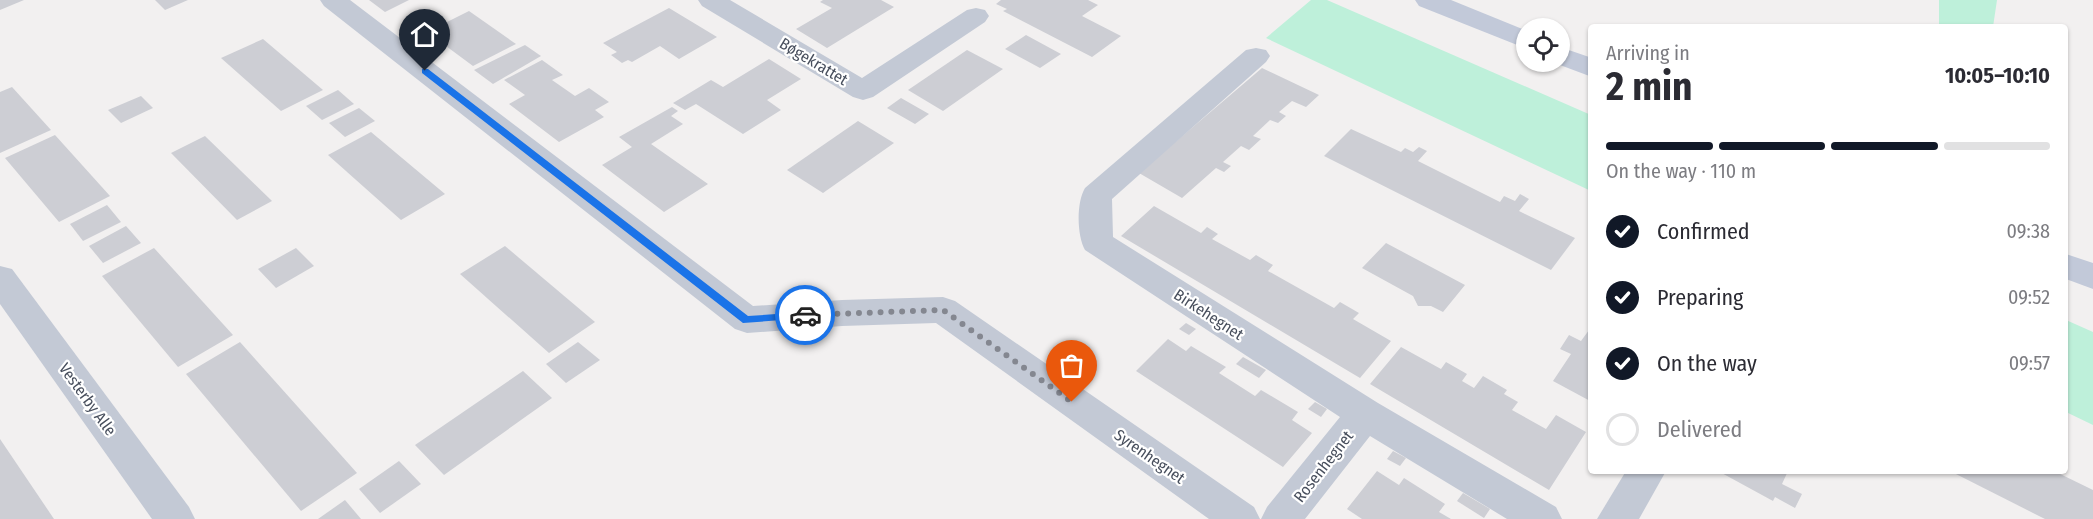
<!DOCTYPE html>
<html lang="en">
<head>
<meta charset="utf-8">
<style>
	body { margin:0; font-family:"Fira Sans Condensed",sans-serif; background:#f2f2f3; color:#2b2b33; height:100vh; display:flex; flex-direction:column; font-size:22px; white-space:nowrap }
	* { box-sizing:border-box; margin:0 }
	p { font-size:20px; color:#7c7c81 }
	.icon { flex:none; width:33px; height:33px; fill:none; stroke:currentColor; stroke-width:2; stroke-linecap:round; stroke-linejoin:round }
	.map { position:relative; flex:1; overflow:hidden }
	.details { position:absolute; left:1588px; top:24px; width:480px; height:450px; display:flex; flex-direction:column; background:#fff; border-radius:6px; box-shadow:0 2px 4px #0004 }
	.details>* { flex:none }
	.tools { position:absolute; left:1516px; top:18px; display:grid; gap:12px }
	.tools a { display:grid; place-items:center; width:54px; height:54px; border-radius:50%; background:#fff; box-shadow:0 2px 4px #0004; font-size:30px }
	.pin { position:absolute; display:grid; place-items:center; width:51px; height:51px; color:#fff; margin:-62px -26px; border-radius:50% 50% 50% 0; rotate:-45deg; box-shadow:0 0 6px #0007 }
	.pin .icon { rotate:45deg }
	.courier { position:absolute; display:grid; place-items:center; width:60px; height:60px; margin:-30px; border:4px solid #1a73e8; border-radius:50%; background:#fff; color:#222; box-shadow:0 2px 8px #0007 }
	.headline em { font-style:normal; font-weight:700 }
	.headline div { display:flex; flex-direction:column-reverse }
	.headline { display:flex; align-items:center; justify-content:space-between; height:102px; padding:0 18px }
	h1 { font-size:39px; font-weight:700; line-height:45px }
	.bar { display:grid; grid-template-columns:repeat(4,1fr); gap:9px 6px; align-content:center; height:72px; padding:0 18px }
	.bar i { height:8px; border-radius:4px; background:#e1e1e2 }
	.bar .selected { background:#111827 }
	.bar p { grid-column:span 4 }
	ol { padding:0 18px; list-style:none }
	li { display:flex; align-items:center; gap:18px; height:66px }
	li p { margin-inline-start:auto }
	li .icon { padding:6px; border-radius:50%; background:#111827; color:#fff; stroke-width:4 }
	li:last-child { color:#7c7c81 }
	li i { width:33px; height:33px; border:3px solid #e1e1e2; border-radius:50% }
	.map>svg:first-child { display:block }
</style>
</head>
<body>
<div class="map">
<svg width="2093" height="519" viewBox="0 0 2093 519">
	<rect width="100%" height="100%" fill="#f2f0f0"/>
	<g fill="#bef0da">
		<polygon points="1311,0 1327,0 1591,115 1591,191 1266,38"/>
		<polygon points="1939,0 1997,0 1993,27 1939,27"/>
		<polygon points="2066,320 2093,332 2093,425 2066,412"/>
	</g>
	<g fill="#cdced4">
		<polygon points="0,0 24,0 0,10"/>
		<polygon points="155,0 188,0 165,10"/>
		<polygon points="369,0 409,0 385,12"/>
		<polygon points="823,0 881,0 894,7 827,48 796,29 832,8 820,2"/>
		<polygon points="1001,0 1088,0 1098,5 1082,16 1121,36 1092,57 1003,11 1007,9 996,4"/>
		<polygon points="669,8 717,37 679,59 660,46 632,62 628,60 622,63 611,55 617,52 603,43"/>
		<polygon points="469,11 516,44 473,66 427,32"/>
		<polygon points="1026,35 1061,54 1040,68 1005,49"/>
		<polygon points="263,39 323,90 281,111 221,58"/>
		<polygon points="525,45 541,56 493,84 474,70"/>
		<polygon points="967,50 1003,69 943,111 908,90"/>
		<polygon points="769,59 801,79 767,100 781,110 743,134 696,104 685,110 673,103 711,80 723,87"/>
		<polygon points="542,60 563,75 552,80 575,96 589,88 609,102 595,110 604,117 559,142 509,104 525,95 504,80"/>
		<polygon points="1262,68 1319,95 1306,107 1292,101 1279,112 1286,116 1278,123 1270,120 1253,136 1261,139 1249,150 1241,146 1223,162 1231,166 1224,172 1216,168 1182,198 1139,173"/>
		<polygon points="12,87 51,130 0,153 0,92"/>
		<polygon points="338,90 354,104 322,120 306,106"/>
		<polygon points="141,96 153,108 121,123 108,110"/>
		<polygon points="901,98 929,114 915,124 887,108"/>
		<polygon points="672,107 678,111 671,116 683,124 651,144 708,184 664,212 602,165 632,147 619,137"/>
		<polygon points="359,108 375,121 345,137 329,123"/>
		<polygon points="858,121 894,143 823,193 787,170"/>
		<polygon points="1351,129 1401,152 1405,148 1413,152 1419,147 1427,151 1418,161 1500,202 1504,196 1515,201 1520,194 1529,199 1519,211 1575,238 1551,270 1324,156"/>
		<polygon points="371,132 445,194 401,220 328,155"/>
		<polygon points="55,135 110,196 59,222 5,158"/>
		<polygon points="205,136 272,201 237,220 171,153"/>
		<polygon points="107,205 121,222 83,241 70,224"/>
		<polygon points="1154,206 1201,233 1207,227 1218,234 1212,239 1250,260 1256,255 1273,265 1268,271 1334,308 1340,302 1359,313 1353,319 1391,341 1360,378 1121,236"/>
		<polygon points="126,226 141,243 103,263 89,246"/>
		<polygon points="1386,243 1465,285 1443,312 1431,306 1418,306 1413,296 1362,268"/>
		<polygon points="505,246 595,322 549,353 460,274"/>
		<polygon points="154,248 233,335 178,367 102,276"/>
		<polygon points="296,248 314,266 276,288 258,269"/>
		<polygon points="1186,323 1196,329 1189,335 1179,329"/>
		<polygon points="1592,326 1592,402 1553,381 1571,354 1560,349 1569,335 1581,341"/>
		<polygon points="1168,339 1186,351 1191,346 1226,367 1219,373 1255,396 1261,390 1298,412 1292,420 1312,433 1283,467 1136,371"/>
		<polygon points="240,342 357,473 301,511 186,374"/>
		<polygon points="578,342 600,360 566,383 546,364"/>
		<polygon points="1401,347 1441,369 1446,362 1467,374 1462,381 1474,388 1483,376 1507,390 1504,394 1518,402 1512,410 1546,429 1556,415 1586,432 1549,490 1370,384"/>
		<polygon points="1243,357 1266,370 1259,378 1236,364"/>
		<polygon points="523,371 552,398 444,475 415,445"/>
		<polygon points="1315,402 1327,409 1321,417 1308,409"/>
		<polygon points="0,439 54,519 0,519"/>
		<polygon points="1393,451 1406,458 1400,466 1387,459"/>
		<polygon points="399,461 421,484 380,513 359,489"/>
		<polygon points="1377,471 1399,485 1404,478 1445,504 1439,512 1451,519 1362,519 1347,509"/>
		<polygon points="1718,471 1788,471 1782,484 1802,494 1795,508 1775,497 1773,501"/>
		<polygon points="1950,471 2054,471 2093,490 2093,519 2045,519"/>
		<polygon points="1463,493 1490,509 1484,518 1457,501"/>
		<polygon points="345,500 361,519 318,519"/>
	</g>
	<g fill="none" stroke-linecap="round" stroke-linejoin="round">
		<g fill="#c3c9d5" fill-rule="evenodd">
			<polygon points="320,0 350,0 753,306 842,300 943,297 955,301 1254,507 1260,519 1209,519 936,323 842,326 747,333 735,329 324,6"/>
			<polygon points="698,0 730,0 862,78 967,10 976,8 985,10 989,16 985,22 873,97 863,100 853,97 702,6"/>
			<path d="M1256 48 1266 50 1270 56 1266 62 1112 199 1113 237 1378 403 1556 507 1562 519H1507L1370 436 1305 519H1261L1267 507 1340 417 1085 250C1077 236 1076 203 1085 188L1246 50Z"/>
			<polygon points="0,266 12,269 189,507 195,519 152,519 0,304"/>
			<polygon points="1626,471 1666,471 1639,519 1597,519"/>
		</g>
		<g fill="#c2c9d9" fill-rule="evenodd">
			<polygon points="1415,0 1451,0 1527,31 1527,49 1419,6"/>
			<polygon points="1560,47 1592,58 1592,77 1552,62 1560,62"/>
			<polygon points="2066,254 2093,263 2093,289 2066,279"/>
		</g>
	</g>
	<polygon fill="#1a73e8" points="422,69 428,69 748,316 805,312 808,313 808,318 743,323 422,73"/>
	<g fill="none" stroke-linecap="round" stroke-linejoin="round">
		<polyline stroke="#848790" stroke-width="6" stroke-dasharray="0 10.8" points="805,315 943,310 1072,402"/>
	</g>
	<g text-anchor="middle" stroke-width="4.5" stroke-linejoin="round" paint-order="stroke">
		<g font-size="16" fill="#484f5d" stroke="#fff">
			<text transform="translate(814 61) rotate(31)" y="6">Bøgekrattet</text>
			<text transform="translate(1209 314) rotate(33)" y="6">Birkehegnet</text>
			<text transform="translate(88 399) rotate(54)" y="6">Vesterby Alle</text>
			<text transform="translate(1150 456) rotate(35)" y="6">Syrenhegnet</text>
			<text transform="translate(1323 466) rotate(-52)" y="6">Rosenhegnet</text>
		</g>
	</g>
</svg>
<div class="tools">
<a><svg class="icon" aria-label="locate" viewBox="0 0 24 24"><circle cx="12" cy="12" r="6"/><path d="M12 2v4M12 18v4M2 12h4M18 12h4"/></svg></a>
</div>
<div class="pin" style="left:1072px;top:402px;background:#ea580c"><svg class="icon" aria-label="bag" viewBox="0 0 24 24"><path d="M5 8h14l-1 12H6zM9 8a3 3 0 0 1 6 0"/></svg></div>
<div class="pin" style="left:425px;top:71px;background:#1f2937"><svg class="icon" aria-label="home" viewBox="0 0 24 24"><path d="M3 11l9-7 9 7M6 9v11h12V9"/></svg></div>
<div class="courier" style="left:805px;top:315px"><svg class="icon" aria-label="car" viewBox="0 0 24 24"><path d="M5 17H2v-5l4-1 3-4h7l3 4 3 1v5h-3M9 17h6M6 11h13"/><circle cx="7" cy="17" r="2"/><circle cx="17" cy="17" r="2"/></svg></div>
<section class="details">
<div class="headline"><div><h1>2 min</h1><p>Arriving in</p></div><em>10:05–10:10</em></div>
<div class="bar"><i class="selected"></i><i class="selected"></i><i class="selected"></i><i></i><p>On the way · 110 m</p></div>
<ol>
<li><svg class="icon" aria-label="check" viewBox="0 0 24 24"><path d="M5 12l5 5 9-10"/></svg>Confirmed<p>09:38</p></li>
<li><svg class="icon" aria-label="check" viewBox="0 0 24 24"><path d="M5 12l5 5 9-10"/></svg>Preparing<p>09:52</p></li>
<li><svg class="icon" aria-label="check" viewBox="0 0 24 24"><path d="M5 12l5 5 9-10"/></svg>On the way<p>09:57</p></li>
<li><i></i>Delivered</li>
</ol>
</section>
</div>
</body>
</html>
